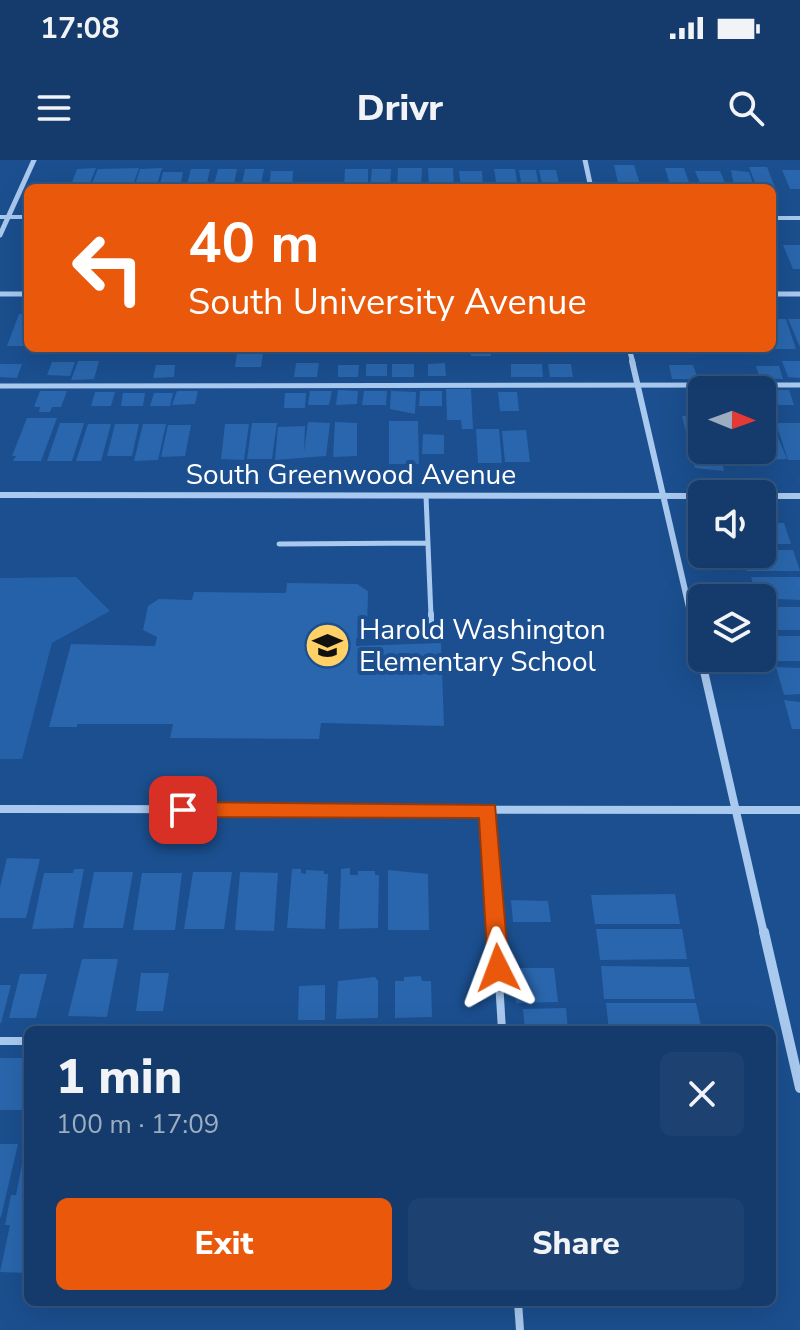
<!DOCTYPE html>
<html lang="en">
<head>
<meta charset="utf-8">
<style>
  :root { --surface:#143b6b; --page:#1d4271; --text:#f1f3f6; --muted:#9dadc1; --line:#33557e; --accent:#ea580c }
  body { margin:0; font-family:"Nunito Sans",sans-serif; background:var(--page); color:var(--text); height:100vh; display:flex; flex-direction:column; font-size:30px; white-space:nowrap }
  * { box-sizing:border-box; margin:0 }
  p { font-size:26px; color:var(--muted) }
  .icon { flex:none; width:44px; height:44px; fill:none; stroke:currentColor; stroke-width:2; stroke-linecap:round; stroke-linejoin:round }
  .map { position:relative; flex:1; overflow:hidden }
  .drawer { position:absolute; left:24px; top:866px; width:752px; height:280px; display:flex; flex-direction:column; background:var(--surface); border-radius:12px; box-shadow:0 8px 32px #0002,0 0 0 2px var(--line) }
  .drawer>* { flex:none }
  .hud { position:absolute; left:24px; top:24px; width:752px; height:168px; border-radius:12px; box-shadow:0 8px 32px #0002,0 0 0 2px var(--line); background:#ea580c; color:#fff; overflow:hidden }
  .needle { width:52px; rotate:91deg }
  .fabs { position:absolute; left:688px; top:216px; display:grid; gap:16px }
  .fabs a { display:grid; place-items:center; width:88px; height:88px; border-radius:12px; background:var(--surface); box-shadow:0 8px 32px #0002,0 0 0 2px var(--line); font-size:40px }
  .pin { position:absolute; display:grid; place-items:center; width:68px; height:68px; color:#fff; margin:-34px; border-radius:16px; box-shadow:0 4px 12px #0006 }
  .me { position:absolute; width:88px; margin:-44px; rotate:357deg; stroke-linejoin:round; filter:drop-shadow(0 0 6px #0008) }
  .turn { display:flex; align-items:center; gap:28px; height:168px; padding:0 32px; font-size:36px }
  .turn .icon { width:104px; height:104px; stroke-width:2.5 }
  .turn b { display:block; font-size:56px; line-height:68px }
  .round { display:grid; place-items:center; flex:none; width:84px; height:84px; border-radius:12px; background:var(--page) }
  .overview { display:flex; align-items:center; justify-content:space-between; height:136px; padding:0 32px }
  h1 { font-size:48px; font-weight:800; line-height:60px }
  .button { display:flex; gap:16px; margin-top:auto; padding:16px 32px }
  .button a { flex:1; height:92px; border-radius:12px; background:var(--accent); color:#fff; font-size:32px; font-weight:800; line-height:92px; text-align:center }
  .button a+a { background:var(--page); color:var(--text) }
  .status { display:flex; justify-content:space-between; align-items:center; height:56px; padding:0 40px; background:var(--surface); direction:ltr }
  .status svg { height:22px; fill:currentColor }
  header { display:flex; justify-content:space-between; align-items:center; height:104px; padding:0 32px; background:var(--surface); font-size:36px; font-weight:800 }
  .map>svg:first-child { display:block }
  .green { fill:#2461a8 }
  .building { fill:#2a66ad }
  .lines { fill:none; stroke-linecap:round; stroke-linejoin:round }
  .lane-far3 { stroke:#a9c9ee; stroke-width:4 }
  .lane-far2 { stroke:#a9c9ee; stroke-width:5 }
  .lane-far1 { stroke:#a9c9ee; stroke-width:6 }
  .lane { stroke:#a9c9ee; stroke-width:8 }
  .street-far3 { stroke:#a9c9ee; stroke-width:5 }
  .street-far2 { stroke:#a9c9ee; stroke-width:6 }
  .street-far1 { stroke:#a9c9ee; stroke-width:8 }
  .street { stroke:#a9c9ee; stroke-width:10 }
  .route { fill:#ea580c; stroke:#983908; stroke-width:2 }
  .labels { text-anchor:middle; stroke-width:8; stroke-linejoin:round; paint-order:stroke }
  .street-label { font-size:28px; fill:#fff; stroke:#1b4f8f }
  .poi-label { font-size:28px; fill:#fff; stroke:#1b4f8f; text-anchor:start }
</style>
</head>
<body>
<div class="status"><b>17:08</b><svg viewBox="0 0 49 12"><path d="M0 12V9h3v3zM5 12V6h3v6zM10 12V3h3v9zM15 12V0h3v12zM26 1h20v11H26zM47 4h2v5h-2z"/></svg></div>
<header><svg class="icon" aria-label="menu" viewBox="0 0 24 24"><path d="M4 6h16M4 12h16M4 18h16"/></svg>Drivr<svg class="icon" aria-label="search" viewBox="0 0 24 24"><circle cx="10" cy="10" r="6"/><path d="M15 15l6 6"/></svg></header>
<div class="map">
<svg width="800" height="1170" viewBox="0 0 800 1170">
  <rect width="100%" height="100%" fill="#1b4f8f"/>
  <!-- green -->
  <path class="green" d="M76 417 110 451 52 483 22 599H0V418Z"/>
  <!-- building -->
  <path class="building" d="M614 5H634L641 27H619Z
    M749 7H767L776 30 757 28Z
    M96 8 88 28H70L77 9Z
    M139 8 132 28H90L98 9Z
    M398 8H422L421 28H397Z
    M428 8H453L454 28H429Z
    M665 8H684L691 28H671Z
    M140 9 162 8 156 28H134Z
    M191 9H210L206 28H186Z
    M218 9H237L233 28H213Z
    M245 9H264L260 28H241Z
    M345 9H368V28H344Z
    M372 9H391L390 28H370Z
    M494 9H515L518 28H497Z
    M519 10H536L539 28H522Z
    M539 10H556L560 28H543Z
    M731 10 749 12 754 26H734Z
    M782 10H800V29H790Z
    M271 11H293L292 28H269Z
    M459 11H482L483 28H461Z
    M695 11H720L727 28H702Z
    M163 12H183L180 27 159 28Z
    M783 85H800V109H793Z
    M19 154H28V186H7Z
    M772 159H786L796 189H773Z
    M788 159H800V187Z
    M470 188H491V196H471Z
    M237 193H263L261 207H235Z
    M78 201H99L94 219 71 220Z
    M782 201H800V218L788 217Z
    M52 202H75L70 216 47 215Z
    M296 203H319L317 217H294Z
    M445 203 446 216H428V204Z
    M0 204H22L17 218 0 217Z
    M366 204H387V216H366Z
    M392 204H414V217H392Z
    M511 204H542L543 217H511Z
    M548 204H571L573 217H550Z
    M156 205H175L174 217 153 218Z
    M338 205H359L358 217H338Z
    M669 205H693L698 219H672Z
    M756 206H779L783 219 760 218Z
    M446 229H471L473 269H462L461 260H447Z
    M338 230 358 231 357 244 336 245Z
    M766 230H789L794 245H771Z
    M40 231H67L61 247H52L50 252H39L40 247H34Z
    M177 231H198L195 244 172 245Z
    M310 231H332L329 245H308Z
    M364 231H387L386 245H362Z
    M391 231 416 232 415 254 390 249Z
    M420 231H442V246H419Z
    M95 232H115L111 246H91Z
    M498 232H517L519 251H500Z
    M123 233H145L143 246H121Z
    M154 233H173L170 246H150Z
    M285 233H306L305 248H284Z
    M682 256H702V290H719L724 311 695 308Z
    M27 258H57L41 301H13L16 296H12Z
    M389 261H418L419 304H389Z
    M308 262 330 263 326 296 275 300 278 267 305 266 304 292Z
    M335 262 357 263V296L333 297Z
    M60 263H84L72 301H47Z
    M252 263H277L272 299H247Z
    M762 263H772L787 299 761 300 757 290H762Z
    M776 263H800V300H788Z
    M88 264H111L101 301H76Z
    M115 264H139L132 296H107Z
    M143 264H166L158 300 134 301Z
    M225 264H249L244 300 221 299Z
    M168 265H191L185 296 161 297Z
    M476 269H499L502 303H478Z
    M526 270 530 302H505L502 271Z
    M423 274 444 275V294H422Z
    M729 290H752L756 300H730Z
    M762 363H784L791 384H762Z
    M762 390H793L800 411H747L742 394H762Z
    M751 417H800V440L757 438Z
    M287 423 357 424 368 431 367 471 356 479V486L441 483 444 566 321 563 319 579 170 578 173 564H77V567H49L71 484 155 486 157 477 143 470 148 446 159 439 192 440 194 432 286 433Z
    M762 447H800V470H762Z
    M766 476H800V501H773Z
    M776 507 800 508V534L784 535Z
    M784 540 800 542V569H792Z
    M7 698 40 699 26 758H0V727Z
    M350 708V715H358V711H375V715H379L378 768 339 769 341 709Z
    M74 709H84L73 768 32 769 44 713H73Z
    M292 709H301V713L306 714V710L324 711V714H328L325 769 287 768Z
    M388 710 428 714 429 770H388Z
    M94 712H133L123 768H83Z
    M193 712H232L224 769H184Z
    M240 712 278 713 274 771 235 770Z
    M142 713H182L175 770H133Z
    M675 734 680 764H595L591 735Z
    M511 740 548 741 551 762H513Z
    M596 769H682L687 799 600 800Z
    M82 799H118L107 857 68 856Z
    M601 806 689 807 695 839H604Z
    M512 808H554L558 842 516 843Z
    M141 813H169L163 851H136Z
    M20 814H47L36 858H9Z
    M421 816 422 821H431L432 857 395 858V821H404V817Z
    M375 817 378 821V858L336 859 338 821Z
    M0 825H11L1 863H0Z
    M325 825V860H298L299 826Z
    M606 843H696L702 870H609Z
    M566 848 568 870H525L523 849Z
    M0 898H28V924L22 950H0Z
    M0 984H18L1 1057H0Z
    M24 994H28V1113L0 1112 10 1065H5L11 1035H16Z"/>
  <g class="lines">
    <!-- lane-far3 -->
    <path class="lane-far3" d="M0 57H28
      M772 58H800"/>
    <!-- lane-far2 -->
    <path class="lane-far2" d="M0 226 800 225
      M426 336 431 456
      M279 384 428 383"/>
    <!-- lane-far1 -->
    <path class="lane-far1" d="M431 454V461
      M488 650 496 774"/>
    <!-- lane -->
    <path class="lane" d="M496 772 502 870
      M0 881H28
      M518 1142 520 1170"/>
    <!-- street-far3 -->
    <path class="street-far3" d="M585 0 591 28
      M0 75 34 0
      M0 134H28
      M772 134H800
      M629 188 633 203"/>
    <!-- street-far2 -->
    <path class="street-far2" d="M632 201 691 456
      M0 335 702 336
      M762 336H800"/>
    <!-- street-far1 -->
    <path class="street-far1" d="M691 454 764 774
      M0 649 800 650"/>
    <!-- street -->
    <path class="street" d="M764 772 800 928"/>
  </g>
  <!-- route -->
  <path class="route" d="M183 642 495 645 509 808 506 815 498 818 491 815 488 808 479 658 183 657 176 655 174 650 176 644Z"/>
  <!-- icons -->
  <defs>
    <symbol id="school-disc" viewBox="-11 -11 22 22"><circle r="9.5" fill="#ffd166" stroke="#1b4f8f"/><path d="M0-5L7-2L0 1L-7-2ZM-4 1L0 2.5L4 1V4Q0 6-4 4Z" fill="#111"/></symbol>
  </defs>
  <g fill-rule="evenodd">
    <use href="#school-disc" x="302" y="460" width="51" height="51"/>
  </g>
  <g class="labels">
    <!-- street labels -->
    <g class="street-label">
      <text x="351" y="324">South Greenwood Avenue</text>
    </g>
    <!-- poi labels -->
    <g class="poi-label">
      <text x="359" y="479">Harold Washington<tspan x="359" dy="32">Elementary School</tspan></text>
    </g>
  </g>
</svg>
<div class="fabs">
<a><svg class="needle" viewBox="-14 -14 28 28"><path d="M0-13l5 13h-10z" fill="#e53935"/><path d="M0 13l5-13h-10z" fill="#9dadc1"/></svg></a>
<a><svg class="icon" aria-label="sound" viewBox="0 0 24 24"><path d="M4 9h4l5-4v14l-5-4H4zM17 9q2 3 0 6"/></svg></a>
<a><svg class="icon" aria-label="layers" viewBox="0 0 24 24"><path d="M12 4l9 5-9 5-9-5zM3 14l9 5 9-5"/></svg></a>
</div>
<div class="pin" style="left:183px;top:650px;background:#d93025"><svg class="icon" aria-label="arrive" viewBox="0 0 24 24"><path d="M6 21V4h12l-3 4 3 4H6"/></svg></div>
<svg class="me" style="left:498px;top:808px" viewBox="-20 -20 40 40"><path d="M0-17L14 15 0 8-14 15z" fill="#ea580c" stroke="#fff" stroke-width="4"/></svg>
<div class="hud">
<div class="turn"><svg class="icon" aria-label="left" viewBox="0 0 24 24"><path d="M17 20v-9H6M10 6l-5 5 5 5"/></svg><div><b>40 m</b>South University Avenue</div></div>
</div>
<section class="drawer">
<div class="overview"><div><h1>1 min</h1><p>100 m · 17:09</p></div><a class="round"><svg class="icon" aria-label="close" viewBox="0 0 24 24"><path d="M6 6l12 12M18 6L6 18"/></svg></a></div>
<div class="button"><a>Exit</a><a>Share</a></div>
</section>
</div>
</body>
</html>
